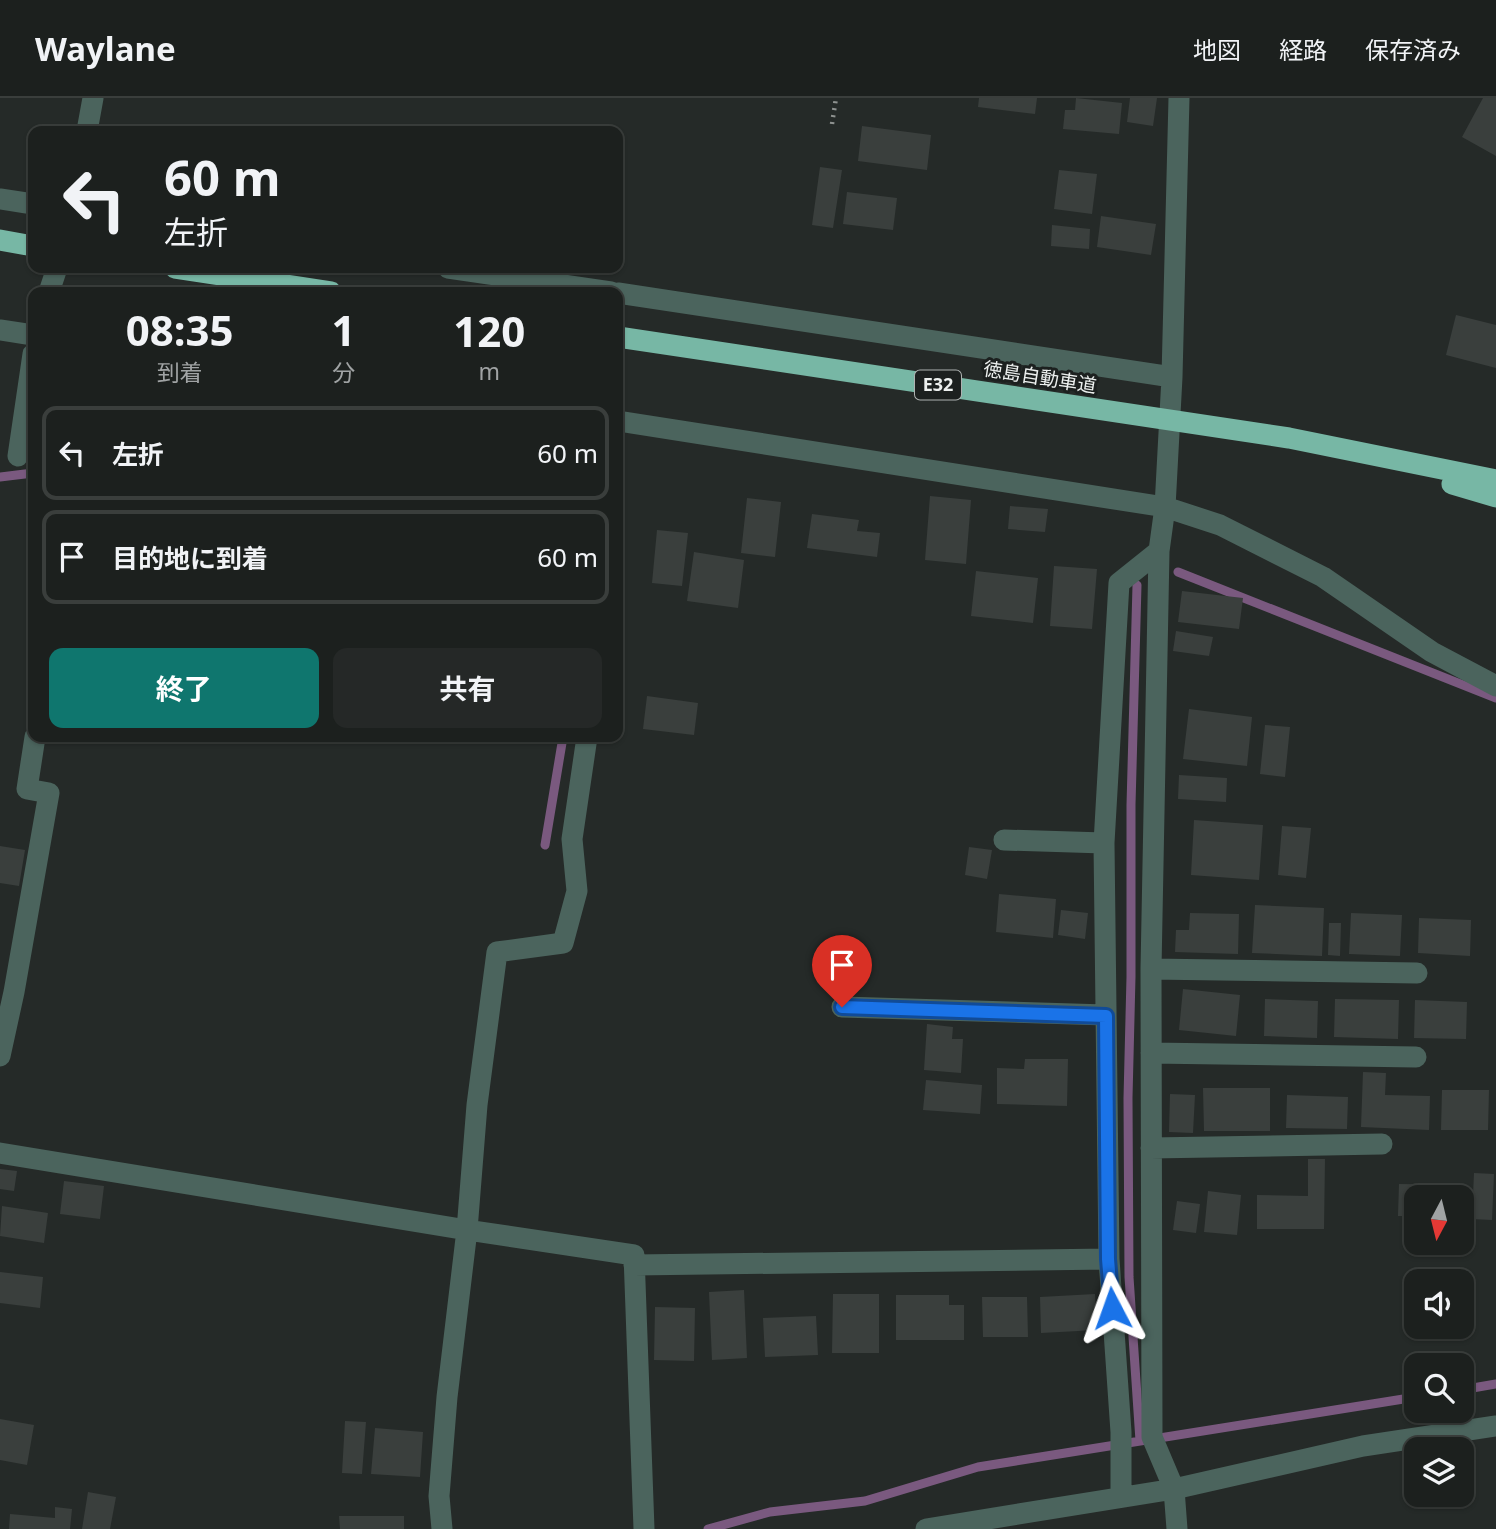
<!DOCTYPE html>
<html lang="ja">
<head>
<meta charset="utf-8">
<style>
  :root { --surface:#1c201e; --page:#252827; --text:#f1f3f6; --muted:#a0a3a4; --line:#3a3e3c; --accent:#0f766e }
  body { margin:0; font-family:"Noto Sans","Noto Sans JP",sans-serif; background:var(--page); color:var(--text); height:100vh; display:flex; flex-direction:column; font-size:26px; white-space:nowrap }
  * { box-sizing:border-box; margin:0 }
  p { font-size:23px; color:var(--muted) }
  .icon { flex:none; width:38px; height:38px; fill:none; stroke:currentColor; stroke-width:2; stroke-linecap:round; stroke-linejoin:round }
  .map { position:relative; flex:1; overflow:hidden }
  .panel { position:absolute; left:28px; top:189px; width:595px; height:455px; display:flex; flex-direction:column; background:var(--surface); border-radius:14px; box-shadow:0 2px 5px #0004,0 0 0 2px var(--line) }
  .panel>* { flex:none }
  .guide { position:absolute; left:28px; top:28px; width:595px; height:147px; border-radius:14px; box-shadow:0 2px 5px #0004,0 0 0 2px var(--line); background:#1c201e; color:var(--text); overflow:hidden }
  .needle { width:46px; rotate:187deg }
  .buttons { position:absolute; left:1404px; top:1087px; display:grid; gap:14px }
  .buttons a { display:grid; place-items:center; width:70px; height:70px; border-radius:14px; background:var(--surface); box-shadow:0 2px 5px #0004,0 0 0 2px var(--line); font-size:35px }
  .pin { position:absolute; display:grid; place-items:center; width:60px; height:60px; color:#fff; margin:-72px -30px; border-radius:50% 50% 50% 0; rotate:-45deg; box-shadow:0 0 7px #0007 }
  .pin .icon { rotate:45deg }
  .me { position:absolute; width:77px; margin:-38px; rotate:356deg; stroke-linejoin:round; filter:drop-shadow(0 0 5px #0008) }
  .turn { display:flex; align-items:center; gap:24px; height:147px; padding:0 21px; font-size:32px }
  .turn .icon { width:91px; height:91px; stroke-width:2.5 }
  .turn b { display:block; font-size:49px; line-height:60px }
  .eta { display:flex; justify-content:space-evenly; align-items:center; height:119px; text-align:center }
  .eta b { font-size:42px; font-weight:700; line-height:49px }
  .action { display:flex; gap:14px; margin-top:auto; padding:14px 21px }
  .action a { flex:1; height:80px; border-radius:14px; background:var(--accent); color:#fff; font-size:28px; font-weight:700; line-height:80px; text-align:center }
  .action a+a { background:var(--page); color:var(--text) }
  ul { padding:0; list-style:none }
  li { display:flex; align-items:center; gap:21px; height:94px; margin:0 14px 10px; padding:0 7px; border:4px solid var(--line); border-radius:14px }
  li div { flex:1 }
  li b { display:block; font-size:26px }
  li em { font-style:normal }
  header { display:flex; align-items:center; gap:42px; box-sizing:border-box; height:98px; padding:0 35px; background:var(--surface); border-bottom:2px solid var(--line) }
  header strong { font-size:33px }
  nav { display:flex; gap:38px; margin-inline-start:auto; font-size:24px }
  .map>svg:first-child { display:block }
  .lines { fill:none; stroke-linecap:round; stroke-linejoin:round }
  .stream { stroke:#7a597f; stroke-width:9 }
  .building { fill:#3a3f3d }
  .path { stroke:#8e9290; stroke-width:4.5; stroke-dasharray:2 5; stroke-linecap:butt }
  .minor { stroke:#4b645d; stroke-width:21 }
  .highway { stroke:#77b7a5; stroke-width:21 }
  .route-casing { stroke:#114b97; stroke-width:18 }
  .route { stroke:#1a73e8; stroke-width:12 }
  .labels { text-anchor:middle; stroke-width:6; stroke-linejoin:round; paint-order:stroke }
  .shield { fill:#1c201f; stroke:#aeb2b1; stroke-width:2 }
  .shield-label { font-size:18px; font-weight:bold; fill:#edf0ef }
  .street-label { font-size:19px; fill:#edf0ef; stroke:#1c201f }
</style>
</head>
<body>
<header>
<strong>Waylane</strong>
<nav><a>地図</a><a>経路</a><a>保存済み</a></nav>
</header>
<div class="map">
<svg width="1496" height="1431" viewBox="0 0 1496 1431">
  <rect width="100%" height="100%" fill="#252a28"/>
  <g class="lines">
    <!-- stream -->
    <path class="stream" d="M0 379 33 375
      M1178 474 1496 600
      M1137 487 1131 707V879L1128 1000 1129 1179 1140 1343
      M545 747 563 639
      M1461 1292 1496 1286
      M708 1431 770 1414 865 1403 978 1369 1416 1299"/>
  </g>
  <!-- building -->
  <path class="building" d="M979 0H1037L1035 16 978 9Z
    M1076 0 1122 5 1119 36 1063 31 1065 12H1075Z
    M1130 0H1157L1153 28 1127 24Z
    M1483 0H1496V58L1462 39Z
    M862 28 931 37 927 72 858 63Z
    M820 69 842 72 833 130 812 127Z
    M1059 72 1097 76 1092 116 1054 111Z
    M847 94 897 100 893 132 843 126Z
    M1101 118 1156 126 1151 157 1097 149Z
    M1052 127 1090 131 1089 151 1051 148Z
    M1456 217 1496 227V270L1446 257Z
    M930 398 971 402 966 466 925 462Z
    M747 400 781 404 775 459 741 455Z
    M1010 408 1048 411 1045 434 1008 431Z
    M812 416 859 422 857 433 880 435 877 459 807 450Z
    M657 432 688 435 682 488 652 485Z
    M694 454 744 462 738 510 687 503Z
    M1054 468 1097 471 1092 531 1050 528Z
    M976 473 1038 480 1033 525 971 518Z
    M1182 493 1243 500 1239 531 1178 524Z
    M1176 533 1213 539 1209 558 1173 553Z
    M647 598 698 605 694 637 643 631Z
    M1189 611 1252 619 1247 668 1183 661Z
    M1265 627 1290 629 1285 679 1260 676Z
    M1179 677 1227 680 1226 704 1178 701Z
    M1194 722 1263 727 1259 782 1191 777Z
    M1282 728 1311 730 1306 780 1278 777Z
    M0 748 25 752 19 788 0 785Z
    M969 749 992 752 987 781 965 777Z
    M999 796 1056 801 1053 840 996 834Z
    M1255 807 1324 810 1322 858 1252 855Z
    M1061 812 1088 815 1085 841 1058 837Z
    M1190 815 1239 816 1238 856 1175 854 1176 832H1189Z
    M1351 815 1402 817 1400 858 1349 856Z
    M1419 820 1471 822 1470 858 1418 855Z
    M1329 825H1341L1340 858 1328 857Z
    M1183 891 1240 897 1236 938 1179 932Z
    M1265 901 1318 903 1317 940 1264 938Z
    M1335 901 1399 902 1398 941 1334 939Z
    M1415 902 1467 904 1466 941 1414 940Z
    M927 926 953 929 952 941H963L961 975 924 972Z
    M1025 961H1068L1067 1008 997 1006V970L1024 971Z
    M1363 974 1386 975 1385 997 1430 998 1429 1032 1361 1029Z
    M926 982 982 987 980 1016 923 1012Z
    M1203 990H1270V1033H1204Z
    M1442 992H1489L1488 1032H1441Z
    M1170 996 1195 997 1193 1035 1169 1034Z
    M1287 997 1348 999 1347 1031 1286 1030Z
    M1308 1061H1325L1324 1131H1257V1097L1308 1098Z
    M0 1071 17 1073 14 1093 0 1091Z
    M1474 1075 1494 1076 1492 1122 1472 1121Z
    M64 1083 104 1088 100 1121 60 1116Z
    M1399 1086 1463 1087 1462 1099H1416V1118H1398Z
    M1208 1093 1241 1097 1237 1137 1204 1134Z
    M1177 1103 1200 1106 1196 1135 1173 1132Z
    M2 1108 48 1115 44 1145 0 1138Z
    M0 1174 43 1179 40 1210 0 1205Z
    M744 1192 747 1260 712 1262 709 1194Z
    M833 1196H879V1255H832Z
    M1095 1196 1097 1232 1041 1235 1040 1199Z
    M896 1197H949V1207H964V1242H896Z
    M982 1199H1027L1028 1239H983Z
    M655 1209 695 1210 694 1263 654 1262Z
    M816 1218 818 1257 765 1259 763 1220Z
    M0 1321 34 1327 27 1367 0 1362Z
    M345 1323 366 1324 362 1376 342 1375Z
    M375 1330 423 1334 420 1379 371 1376Z
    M88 1394 116 1399 110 1431H82Z
    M55 1409 72 1411 70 1431H9L10 1416 55 1420Z
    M339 1418H404V1431H340Z"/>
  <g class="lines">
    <!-- path -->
    <path class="path" d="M832 26 836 0"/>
    <!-- minor -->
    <path class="minor" d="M87 33 93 0
      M0 101 33 106
      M448 170 611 194
      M49 194 57 170
      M618 195 1172 279
      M0 232 33 237
      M618 323 1165 409 1220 427 1323 479 1432 554 1496 588
      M18 358 33 256
      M1004 742 1104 745
      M1151 871 1417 875
      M842 909 1106 917
      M1151 955 1416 959
      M0 958 14 894 49 695 27 691 35 639
      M1151 1050 1382 1046
      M0 1055 467 1132 634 1157 644 1431
      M634 1167 1109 1161
      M1121 1399V1334L1109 1161 1104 745 1119 485 1159 453
      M442 1431 439 1398 447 1299 467 1132 477 1007 497 854 563 845 577 793 572 741 587 639
      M926 1431 1174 1391 1363 1348 1496 1328
      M1177 1431 1174 1391 1152 1339 1151 871 1159 453 1165 409 1172 279 1179 0"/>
    <!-- highway -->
    <path class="highway" d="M0 142 33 148
      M175 170 331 194
      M618 239 1289 340 1496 382
      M1452 386 1496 399"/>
  </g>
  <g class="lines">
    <defs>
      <path id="route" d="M842 909 1106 918 1108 1161 1112 1210"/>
    </defs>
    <!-- route casing -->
    <use href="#route" class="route-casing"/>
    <!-- route -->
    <use href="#route" class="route"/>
  </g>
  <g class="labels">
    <!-- shield labels -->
    <rect class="shield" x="915" y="272.5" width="46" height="29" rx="5"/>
    <g class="shield-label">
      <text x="938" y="293">E32</text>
    </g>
    <!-- street labels -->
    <g class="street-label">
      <text transform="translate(1040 279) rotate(9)" y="7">徳島自動車道</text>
    </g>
  </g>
</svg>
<div class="buttons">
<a><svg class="needle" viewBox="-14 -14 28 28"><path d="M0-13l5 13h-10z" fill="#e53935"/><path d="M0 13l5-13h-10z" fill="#a0a3a4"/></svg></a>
<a><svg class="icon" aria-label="sound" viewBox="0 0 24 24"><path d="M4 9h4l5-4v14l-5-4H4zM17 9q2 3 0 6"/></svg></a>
<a><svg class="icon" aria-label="search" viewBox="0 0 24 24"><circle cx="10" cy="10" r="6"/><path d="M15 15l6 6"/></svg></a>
<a><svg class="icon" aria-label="layers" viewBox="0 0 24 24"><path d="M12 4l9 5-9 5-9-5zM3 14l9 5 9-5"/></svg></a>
</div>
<div class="pin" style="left:842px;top:909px;background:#d93025"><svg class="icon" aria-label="arrive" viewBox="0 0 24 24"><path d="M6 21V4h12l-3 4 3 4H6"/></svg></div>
<svg class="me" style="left:1112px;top:1210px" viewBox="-20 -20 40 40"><path d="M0-17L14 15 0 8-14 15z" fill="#1a73e8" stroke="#fff" stroke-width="4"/></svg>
<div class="guide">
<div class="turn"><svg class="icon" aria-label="left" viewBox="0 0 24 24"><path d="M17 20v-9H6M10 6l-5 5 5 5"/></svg><div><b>60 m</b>左折</div></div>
</div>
<section class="panel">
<div class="eta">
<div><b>08:35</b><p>到着</p></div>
<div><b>1</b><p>分</p></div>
<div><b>120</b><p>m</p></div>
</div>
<ul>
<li><svg class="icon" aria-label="left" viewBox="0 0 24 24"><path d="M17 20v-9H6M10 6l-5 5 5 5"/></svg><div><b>左折</b></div><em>60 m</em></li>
<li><svg class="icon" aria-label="arrive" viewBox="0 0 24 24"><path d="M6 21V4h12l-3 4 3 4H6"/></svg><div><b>目的地に到着</b></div><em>60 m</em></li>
</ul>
<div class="action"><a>終了</a><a>共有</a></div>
</section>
</div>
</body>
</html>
